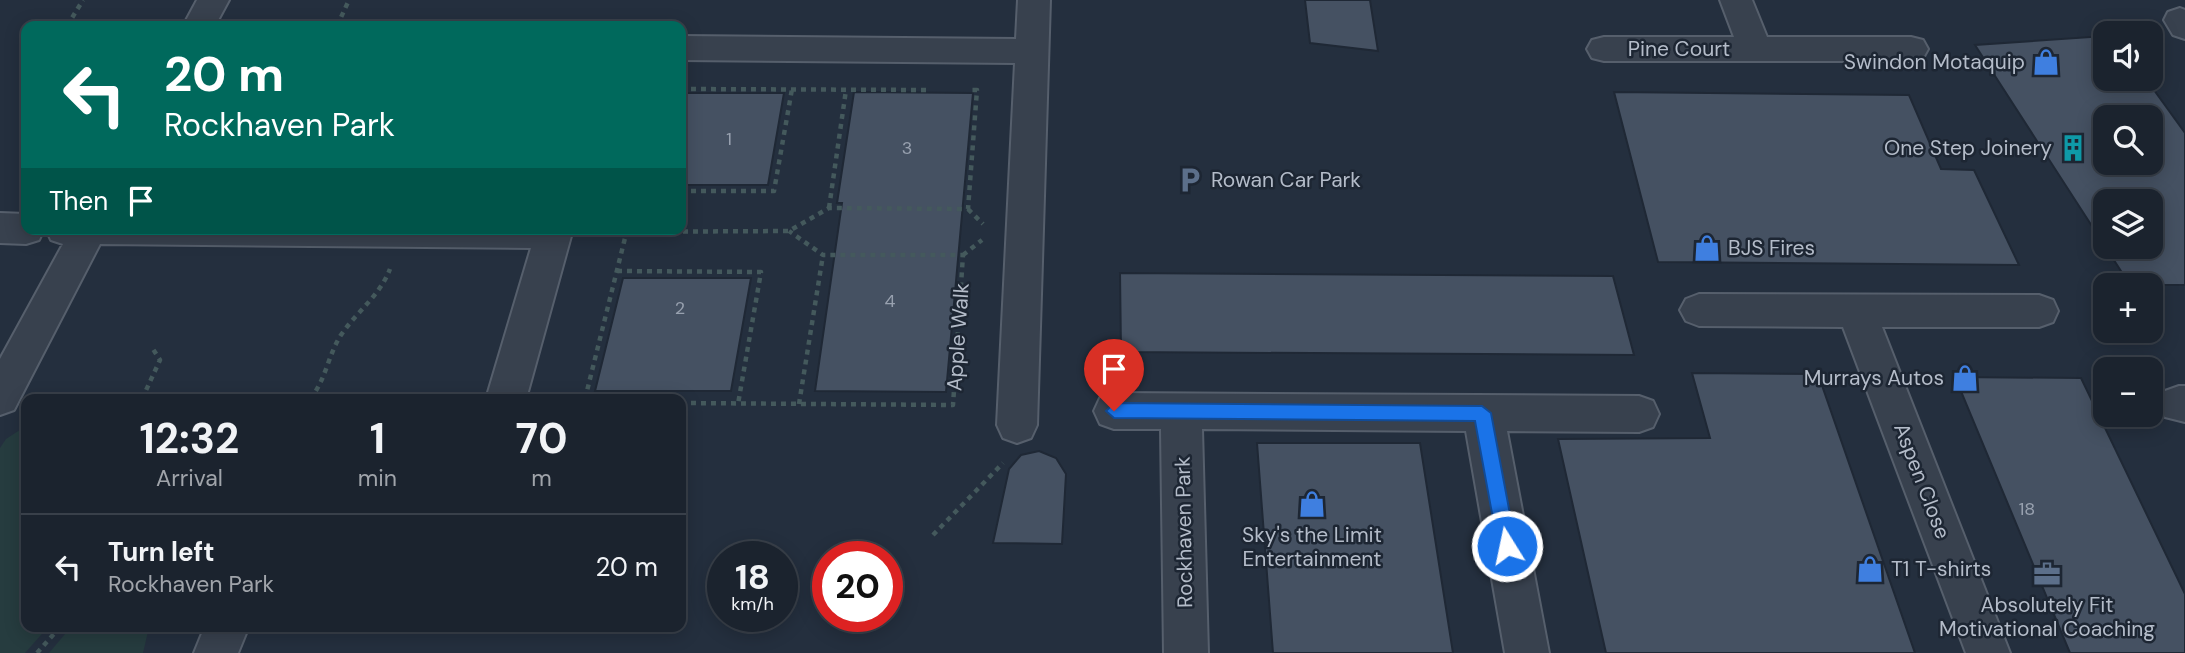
<!DOCTYPE html>
<html lang="en">
<head>
<meta charset="utf-8">
<style>
  :root { --surface:#1b232e; --page:#242b36; --text:#f1f3f6; --muted:#a0a4aa; --line:#39404a }
  body { margin:0; font-family:"DM Sans",sans-serif; background:var(--page); color:var(--text); height:100vh; display:flex; flex-direction:column; font-size:26px; white-space:nowrap }
  * { box-sizing:border-box; margin:0 }
  p { font-size:23px; color:var(--muted) }
  .icon { flex:none; width:38px; height:38px; fill:none; stroke:currentColor; stroke-width:2; stroke-linecap:round; stroke-linejoin:round }
  .map { position:relative; flex:1; overflow:hidden }
  .drawer { position:absolute; left:21px; top:394px; width:665px; height:238px; display:flex; flex-direction:column; background:var(--surface); border-radius:14px; box-shadow:0 4px 18px #0003,0 0 0 2px var(--line) }
  .drawer>* { flex:none }
  .top-card { position:absolute; left:21px; top:21px; width:665px; height:214px; border-radius:14px; box-shadow:0 4px 18px #0003,0 0 0 2px var(--line); background:#00695c; color:#fff; overflow:hidden }
  .buttons { position:absolute; left:2093px; top:21px; display:grid; gap:14px }
  .buttons a { display:grid; place-items:center; width:70px; height:70px; border-radius:14px; background:var(--surface); box-shadow:0 4px 18px #0003,0 0 0 2px var(--line); font-size:35px }
  .speed { position:absolute; left:707px; top:541px; display:flex; gap:14px; font-size:35px; font-weight:700; text-align:center }
  .speed>* { display:grid; place-content:center; width:91px; height:91px; border-radius:50%; background:var(--surface); box-shadow:0 4px 18px #0003,0 0 0 2px var(--line); line-height:1 }
  .speed small { font-size:18px; font-weight:400 }
  .speed .limit { border:10px solid #d22; background:#fff; color:#111 }
  .pin { position:absolute; display:grid; place-items:center; width:60px; height:60px; color:#fff; margin:-72px -30px; border-radius:50% 50% 50% 0; rotate:-45deg; box-shadow:0 0 7px #0007 }
  .pin .icon { rotate:45deg }
  .me { position:absolute; width:77px; margin:-38px; rotate:350deg; stroke-linejoin:round; filter:drop-shadow(0 0 5px #0008) }
  .turn { display:flex; align-items:center; gap:24px; height:147px; padding:0 28px; font-size:32px }
  .turn .icon { width:91px; height:91px; stroke-width:2.5 }
  .turn b { display:block; font-size:49px; line-height:60px }
  .then { display:flex; align-items:center; height:66px; padding:0 28px; background:#0003; gap:14px; font-size:26px }
  .eta { display:flex; justify-content:space-evenly; align-items:center; height:119px; text-align:center }
  .eta b { font-size:42px; font-weight:700; line-height:49px }
  ul { padding:0; list-style:none }
  li { display:flex; align-items:center; gap:21px; height:105px; padding:0 28px; border-top:2px solid var(--line) }
  li div { flex:1 }
  li b { display:block; font-size:26px }
  li em { font-style:normal }
  .map>svg:first-child { display:block }
  .green { fill:#263c3f }
  .building { fill:#455162; stroke:#1f2835; stroke-width:2; fill-rule:evenodd }
  .lines { fill:none; stroke-linecap:round; stroke-linejoin:round }
  .minor-casing { stroke:#565f6c; stroke-width:4 }
  .path { stroke:#44595c; stroke-width:4.5; stroke-dasharray:5 5; stroke-linecap:butt }
  .minor { fill:#38414e; fill-rule:evenodd }
  .route { fill:#1a73e8; stroke:#114b97; stroke-width:2 }
  .labels { text-anchor:middle; stroke-width:5; stroke-linejoin:round; paint-order:stroke }
  .number-label { font-size:18px; fill:#98a1af }
  .street-label { font-size:21px; fill:#b4bcc9; stroke:#1d2633 }
  .poi-label { font-size:21px; fill:#b4bcc9; stroke:#1d2633; text-anchor:end }
</style>
</head>
<body>
<div class="map">
<svg width="2185" height="653" viewBox="0 0 2185 653">
  <rect width="100%" height="100%" fill="#242f3e"/>
  <!-- green -->
  <path class="green" d="M26 426V626L48 627 25 653H0V448L6 439Z
    M71 627V626L149 627 143 653H49Z"/>
  <!-- building -->
  <path class="building" d="M1305 0H1370L1378 51 1310 43Z
    M2105 36V79H2146L2185 133V285H2130L1975 45ZM2105 117H2151V163H2105ZM2105 201H2151V247H2105Z
    M854 92 973 93 946 392 815 391 842 203H837Z
    M1614 92 1909 95 1941 169 1974 170 2019 265 1658 262Z
    M681 93H784L768 185H681Z
    M1120 273 1613 276 1634 355 1121 352Z
    M623 278H751L731 391H595Z
    M1692 373 1818 374 1915 653H1606L1558 439 1710 438Z
    M1955 377 2081 378 2185 594V653H2070Z
    M1257 443H1420L1453 653H1273Z
    M1039 451 1056 458 1066 474 1062 544 993 543 1009 469 1021 455Z"/>
  <g class="lines">
    <defs>
      <path id="minor" d="M197 0H229L215 26H183Z
        M1018 0H1050L1037 425 1031 438 1017 443 1003 438 997 425 1015 63 681 60V36L1016 39Z
        M1720 0H1752L1767 37H1911L1923 40 1928 49 1923 58 1911 61H1604L1592 58 1587 49 1592 40 1604 37H1734Z
        M2180 8 2185 10V39L2173 35 2164 20 2168 12Z
        M0 213 26 214V229H44L39 240 26 244 0 243Z
        M46 229H573L526 399H486L531 248 100 244 14 410 0 415V359L63 244 51 240Z
        M1699 294 2039 295 2053 300 2058 311 2053 322 2039 327H1882L2010 653H1966L1843 327 1699 326 1686 321 1680 310 1686 299Z
        M2179 386H2185V422L2165 417 2159 404 2165 391Z
        M1114 393 1639 396 1653 401 1659 414 1653 427 1639 432 1507 431 1549 653H1505L1466 431 1202 429 1208 653H1164L1161 429H1114L1100 424 1094 411 1100 398Z
        M205 626H249L238 653H194Z"/>
    </defs>
    <!-- minor casing -->
    <use href="#minor" class="minor-casing"/>
    <!-- path -->
    <path class="path" d="M67 26 83 0
      M337 26 349 0
      M681 89 928 90
      M681 191H774L792 89
      M829 208 846 90
      M968 209 983 224
      M593 232 789 231 829 208 968 209 977 90H971
      M963 255 982 240
      M617 271 761 272 738 404
      M142 399 160 360 151 346
      M310 399C326 380 328 355 341 335 357 311 379 297 390 269
      M585 399 627 230
      M681 403 953 405 963 255H823L789 231
      M799 404 823 255
      M933 535 1003 463
      M37 653 61 626"/>
    <!-- minor -->
    <use href="#minor" class="minor"/>
  </g>
  <!-- route -->
  <path class="route" d="M1114 403 1482 406 1491 413 1516 546 1513 552 1507 555 1501 552 1498 546 1475 421 1114 418 1106 411Z"/>
  <!-- icons -->
  <defs>
    <symbol id="shop-bare" viewBox="-9 -9 18 18"><path d="M-5-2.5h2.3a2.7 3.5 0 0 1 5.4 0H5L5.5 6h-11ZM-1.5-2.5h3a1.5 2.3 0 0 0-3 0Z" fill="#3f7fe0" stroke="#1d2633" stroke-width="2.5" paint-order="stroke"/></symbol>
    <symbol id="building-bare" viewBox="-9 -9 18 18"><path d="M-4-6H4V6H1V3H-1V6H-4ZM-2.5-4.3h1.7v1.8h-1.7ZM.8-4.3h1.7v1.8H.8ZM-2.5-1h1.7V.8h-1.7ZM.8-1h1.7V.8H.8Z" fill="#0f9aa8" stroke="#1d2633" stroke-width="2.5" paint-order="stroke"/></symbol>
    <symbol id="parking-bare" viewBox="-9 -9 18 18"><path d="M-3.5-5.5H1a3.5 3.5 0 0 1 0 7H-1V5.5H-3.5ZM-1-3.4V-.6H.8a1.4 1.4 0 0 0 0-2.8Z" fill="#5c6f8a" stroke="#1d2633" stroke-width="2.5" paint-order="stroke"/></symbol>
    <symbol id="office-bare" viewBox="-9 -9 18 18"><path d="M-6-3h4V-5.5h4V-3h4V5H-6ZM-1-4.5V-3h2v-1.5ZM-6 0V1H6V0Z" fill="#5c6f8a" stroke="#1d2633" stroke-width="2.5" paint-order="stroke"/></symbol>
  </defs>
  <g fill-rule="evenodd">
    <use href="#shop-bare" x="2027" y="43" width="38" height="38"/>
    <use href="#building-bare" x="2054" y="129" width="38" height="38"/>
    <use href="#parking-bare" x="1171" y="161" width="38" height="38"/>
    <use href="#shop-bare" x="1688" y="229" width="38" height="38"/>
    <use href="#shop-bare" x="1946" y="359" width="38" height="38"/>
    <use href="#shop-bare" x="1293" y="485" width="38" height="38"/>
    <use href="#shop-bare" x="1851" y="550" width="38" height="38"/>
    <use href="#office-bare" x="2028" y="555" width="38" height="38"/>
  </g>
  <g class="labels">
    <!-- number labels -->
    <g class="number-label">
      <text x="729" y="145">1</text>
      <text x="907" y="154">3</text>
      <text x="890" y="307">4</text>
      <text x="680" y="314">2</text>
      <text x="2027" y="515">18</text>
    </g>
    <!-- street labels -->
    <g class="street-label">
      <text x="1679" y="56">Pine Court</text>
      <text transform="translate(958 337) rotate(-86)" y="7">Apple Walk</text>
      <text transform="translate(1922 481) rotate(69)" y="7">Aspen Close</text>
      <text transform="translate(1184 532) rotate(-91)" y="7">Rockhaven Park</text>
    </g>
    <!-- poi labels -->
    <g class="poi-label">
      <text x="2025" y="69">Swindon Motaquip</text>
      <text x="2052" y="155">One Step Joinery</text>
      <text x="1211" y="187" text-anchor="start">Rowan Car Park</text>
      <text x="1728" y="255" text-anchor="start">BJS Fires</text>
      <text x="1944" y="385">Murrays Autos</text>
      <text x="1312" y="542" text-anchor="middle">Sky's the Limit<tspan x="1312" dy="24">Entertainment</tspan></text>
      <text x="1891" y="576" text-anchor="start">T1 T-shirts</text>
      <text x="2047" y="612" text-anchor="middle">Absolutely Fit<tspan x="2047" dy="24">Motivational Coaching</tspan></text>
    </g>
  </g>
</svg>
<div class="buttons">
<a><svg class="icon" aria-label="sound" viewBox="0 0 24 24"><path d="M4 9h4l5-4v14l-5-4H4zM17 9q2 3 0 6"/></svg></a>
<a><svg class="icon" aria-label="search" viewBox="0 0 24 24"><circle cx="10" cy="10" r="6"/><path d="M15 15l6 6"/></svg></a>
<a><svg class="icon" aria-label="layers" viewBox="0 0 24 24"><path d="M12 4l9 5-9 5-9-5zM3 14l9 5 9-5"/></svg></a>
<a>+</a>
<a>−</a>
</div>
<div class="speed"><div>18<small>km/h</small></div><div class="limit">20</div></div>
<div class="pin" style="left:1114px;top:411px;background:#d93025"><svg class="icon" aria-label="arrive" viewBox="0 0 24 24"><path d="M6 21V4h12l-3 4 3 4H6"/></svg></div>
<svg class="me" style="left:1507px;top:546px" viewBox="-20 -20 40 40"><circle r="17" fill="#1a73e8" stroke="#fff" stroke-width="3"/><path d="M0-11L8 9 0 5-8 9z" fill="#fff"/></svg>
<div class="top-card">
<div class="turn"><svg class="icon" aria-label="left" viewBox="0 0 24 24"><path d="M17 20v-9H6M10 6l-5 5 5 5"/></svg><div><b>20 m</b>Rockhaven Park</div></div>
<div class="then">Then<svg class="icon" aria-label="arrive" viewBox="0 0 24 24"><path d="M6 21V4h12l-3 4 3 4H6"/></svg></div>
</div>
<section class="drawer">
<div class="eta">
<div><b>12:32</b><p>Arrival</p></div>
<div><b>1</b><p>min</p></div>
<div><b>70</b><p>m</p></div>
</div>
<ul>
<li><svg class="icon" aria-label="left" viewBox="0 0 24 24"><path d="M17 20v-9H6M10 6l-5 5 5 5"/></svg><div><b>Turn left</b><p>Rockhaven Park</p></div><em>20 m</em></li>
</ul>
</section>
</div>
</body>
</html>
